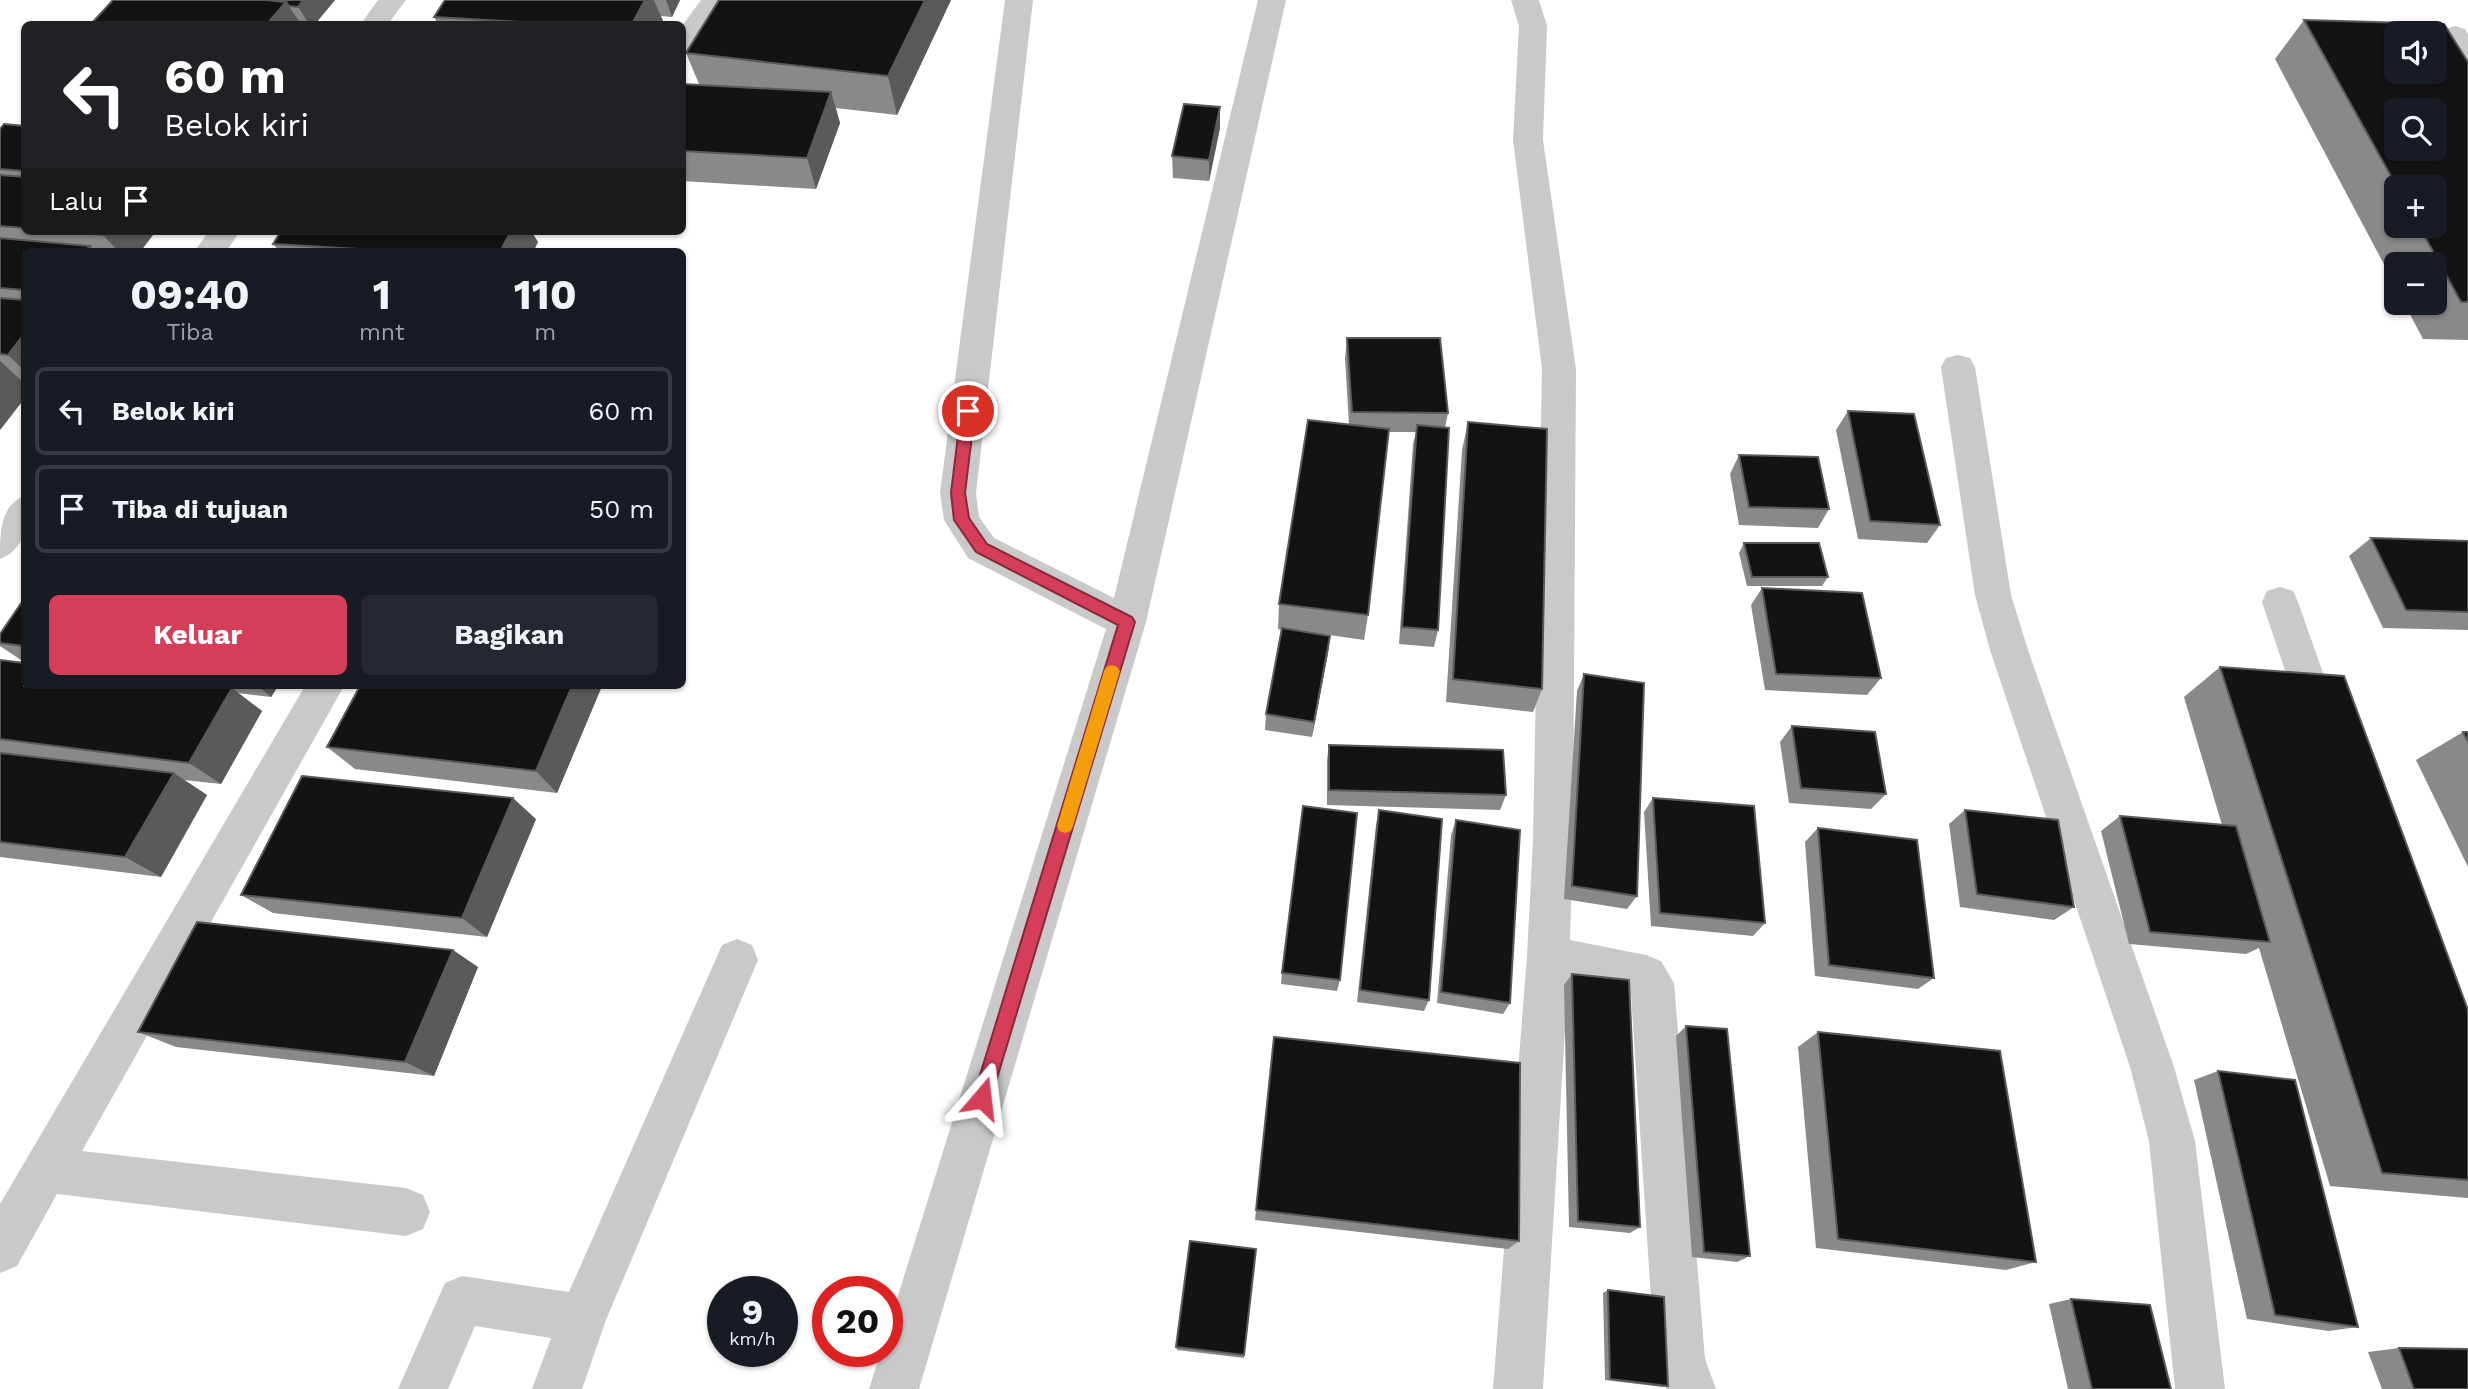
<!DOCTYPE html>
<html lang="id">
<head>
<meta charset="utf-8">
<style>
  :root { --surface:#171b24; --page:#242831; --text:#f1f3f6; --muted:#9ea1a6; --line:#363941; --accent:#d43e58 }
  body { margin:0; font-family:"Work Sans",sans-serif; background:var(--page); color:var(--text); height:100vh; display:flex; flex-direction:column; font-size:26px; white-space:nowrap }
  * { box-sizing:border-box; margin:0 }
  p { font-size:23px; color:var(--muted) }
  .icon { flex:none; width:38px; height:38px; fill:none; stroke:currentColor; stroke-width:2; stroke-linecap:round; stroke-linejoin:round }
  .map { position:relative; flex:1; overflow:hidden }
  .side { position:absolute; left:21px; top:248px; width:665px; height:441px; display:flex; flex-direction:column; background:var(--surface); border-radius:10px; box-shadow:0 2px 5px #0004 }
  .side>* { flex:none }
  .top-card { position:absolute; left:21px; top:21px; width:665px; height:214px; border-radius:10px; box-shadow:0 2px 5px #0004; background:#202124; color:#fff; overflow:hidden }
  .fabs { position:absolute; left:2384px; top:21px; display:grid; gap:14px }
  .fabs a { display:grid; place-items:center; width:63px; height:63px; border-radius:10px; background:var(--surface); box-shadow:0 2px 5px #0004; font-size:35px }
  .speed { position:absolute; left:707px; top:1276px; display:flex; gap:14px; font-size:35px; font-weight:700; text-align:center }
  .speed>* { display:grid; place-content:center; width:91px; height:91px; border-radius:50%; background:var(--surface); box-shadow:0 2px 5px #0004; line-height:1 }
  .speed small { font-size:18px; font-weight:400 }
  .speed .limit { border:10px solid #d22; background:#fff; color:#111 }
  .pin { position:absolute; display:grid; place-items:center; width:60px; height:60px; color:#fff; margin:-30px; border:4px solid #fff; border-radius:50%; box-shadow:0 2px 7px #0007 }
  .me { position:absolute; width:77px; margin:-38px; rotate:17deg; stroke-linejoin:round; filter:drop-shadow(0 0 5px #0008) }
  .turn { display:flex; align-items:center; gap:24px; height:147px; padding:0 28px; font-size:32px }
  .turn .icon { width:91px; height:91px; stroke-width:2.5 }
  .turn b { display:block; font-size:49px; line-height:60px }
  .then { display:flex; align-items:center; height:66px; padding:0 28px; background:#0003; gap:14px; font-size:26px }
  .eta { display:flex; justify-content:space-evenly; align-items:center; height:119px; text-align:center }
  .eta b { font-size:42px; font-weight:700; line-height:49px }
  .cta { display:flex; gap:14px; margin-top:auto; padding:14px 28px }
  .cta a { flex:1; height:80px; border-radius:10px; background:var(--accent); color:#fff; font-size:28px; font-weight:700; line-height:80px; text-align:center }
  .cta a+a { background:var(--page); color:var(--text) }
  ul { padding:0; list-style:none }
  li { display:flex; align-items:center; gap:21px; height:88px; margin:0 14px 10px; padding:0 14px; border:4px solid var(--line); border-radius:10px }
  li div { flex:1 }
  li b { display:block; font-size:26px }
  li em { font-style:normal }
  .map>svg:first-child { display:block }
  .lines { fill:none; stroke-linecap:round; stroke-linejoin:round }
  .minor { fill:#c9c9c9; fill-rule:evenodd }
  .wall { fill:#898989; fill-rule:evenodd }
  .shaded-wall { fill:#5a5a5a }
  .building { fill:#131313; stroke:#5a5a5a; stroke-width:2; fill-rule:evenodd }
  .route { fill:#d43e58; stroke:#8a2839; stroke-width:2 }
  .slow { fill:#f59e0b }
</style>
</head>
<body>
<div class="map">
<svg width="2468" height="1389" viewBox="0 0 2468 1389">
  <rect width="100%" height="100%" fill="#fff"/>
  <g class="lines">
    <!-- minor -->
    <path class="minor" d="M378 0H406L388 24H361Z
      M701 0H729L692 52 682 55V26Z
      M1005 0H1033L976 493 979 517 994 538 1114 598 1258 0H1286L1146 622 919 1389H869L881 1351H887V1331L1106 629 968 558 944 520 940 493Z
      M1511 0H1539L1547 26 1543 140 1576 369 1573 840 1570 940 1646 955 1661 961 1674 983 1705 1359 1716 1389H1666L1655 1359 1631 994 1568 981 1543 1389H1493L1527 956 1533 840 1542 369 1513 140 1519 26Z
      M2455 26 2465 29 2468 34V65L2458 62 2441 35 2445 29Z
      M209 231H240L226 252H194Z
      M1958 355 1970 358 1975 367 2011 595 2028 650 2174 1067 2195 1141 2225 1389H2175L2149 1141 2130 1067 1990 650 1975 595 1941 367 1946 358Z
      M24 496C26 521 28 549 0 559 0 532 0 506 24 496Z
      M2280 587 2293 591 2298 602 2340 721 2335 733 2321 738 2307 733 2302 721 2262 602 2267 591Z
      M305 686H344L82 1151 406 1188 423 1195 430 1212 423 1229 406 1236 57 1194 17 1266 0 1273V1204Z
      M737 939 752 945 758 960 606 1320 582 1389H532L551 1338 475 1326 448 1389H398L445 1283 462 1276 569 1292 722 945Z"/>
  </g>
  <!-- wall -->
  <path class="wall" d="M113 0H335L315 24H91Z
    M445 0H680L672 17 661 16 663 21 661 24H428H438L434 17Z
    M951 0 897 115 836 108 840 123 816 189 682 181V84H699L686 53Z
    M2304 20 2468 62V340L2423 339 2404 303H2434V264H2396V287L2275 59ZM2396 187H2434V226H2396Z
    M24 126V231H156L140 252H24V399L0 430V129Z
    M1220 128 1209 181 1173 178 1172 156Z
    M511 231H549L548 232 531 231 538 242 533 252H265L279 251 273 244Z
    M1347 338 1448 413 1445 428 1438 630 1434 647 1399 644 1413 444 1416 432H1389L1368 615 1364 640 1322 634 1330 636 1328 653 1312 737 1265 730 1266 714 1282 630 1278 629 1279 604 1349 425 1345 358Z
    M1848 411 1940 525 1927 543 1858 539 1836 430Z
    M1468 422 1542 689 1533 712 1446 702 1462 450Z
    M1739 455 1829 509 1818 528 1739 525 1730 474Z
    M2371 538 2468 541V630L2383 628 2349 556Z
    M1744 543 1828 577 1822 586H1747L1739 553Z
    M1762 588 1881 678 1867 695 1765 690 1751 605Z
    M24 599V662L0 646V634Z
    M0 660 24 686H278L271 697 238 693 262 711 221 784 184 780 207 795 161 877 0 857Z
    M2220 667 2468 1010V1198L2330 1186 2259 948 2246 954 2129 944 2101 831 2120 816 2222 825 2184 697Z
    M1584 674 1637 896 1627 909 1564 899 1577 691Z
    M360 686H602L557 793 355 769 327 747Z
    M1792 726 1886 794 1871 809 1789 803 1780 742Z
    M2463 732H2468V867L2416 760Z
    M1329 745 1506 795 1500 810 1327 805V760Z
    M1653 798 1765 923 1753 936 1651 926 1644 812Z
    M1379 810 1429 1000 1424 1011 1357 1002 1376 825Z
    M1965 810 2074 907 2054 920 1960 907 1949 824Z
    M536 819 487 937 273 913 241 895Z
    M1456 820 1510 1003 1503 1014 1437 1003 1451 835Z
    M1818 828 1934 978 1918 989 1815 976 1805 842Z
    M478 967 434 1076 176 1047 138 1032Z
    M1282 973 1340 980 1337 991 1281 984Z
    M1572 974 1640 1227 1630 1233 1569 1227 1564 985Z
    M1686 1026 1750 1256 1737 1262 1692 1257 1676 1036Z
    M1818 1032 2036 1262 2006 1270 1816 1248 1798 1047Z
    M1274 1037 1519 1241 1508 1249 1255 1220Z
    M2218 1071 2358 1327 2329 1331 2247 1319 2194 1080Z
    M1256 1249 1244 1358 1177 1350 1176 1347Z
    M1608 1290 1668 1386 1662 1387 1605 1380 1603 1293Z
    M2071 1299 2171 1389H2068L2049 1304Z
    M2399 1348 2468 1389H2382L2368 1352Z"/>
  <!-- shaded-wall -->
  <path class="shaded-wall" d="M303 0H335L315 24H309L298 7Z
    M645 0H654L663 21 661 24H632Z
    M666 0H680L672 17Z
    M925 0H951L897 115 888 76Z
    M286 2 301 24H267Z
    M831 92 840 123 816 189 807 158Z
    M1220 107V128L1209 181V160Z
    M106 231H156L140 252H119L103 235Z
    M511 231H531L538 242 533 252H500Z
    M90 246 96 252H85Z
    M24 334V370L8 355Z
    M0 361 24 383V399L0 430Z
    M1330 636 1328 653 1312 737 1314 722Z
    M258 686H278L271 697Z
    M572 686H602L557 793 536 771Z
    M232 688 262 711 221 784 189 763Z
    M174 773 207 795 161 877 125 857Z
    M513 798 536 819 487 937 462 918Z
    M453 950 478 967 434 1076 405 1062Z"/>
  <!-- building -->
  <path class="building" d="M113 0H266L286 2 267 24H91Z
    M266 0H303L298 7 289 6 286 2Z
    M445 0H645L632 24H559L434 17Z
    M719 0H925L888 76 686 53Z
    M2304 20 2444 24 2468 62V302H2461L2419 226H2434V187H2397ZM2396 33H2434V72H2396ZM2396 110H2434V149H2396Z
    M682 84 831 92 807 158 682 151Z
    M1184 104 1220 107 1209 160 1172 156Z
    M4 124 24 126V171L0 169V129Z
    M0 175 24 177V228L0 226Z
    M56 231H106L103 235Z
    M281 231H511L500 252H410L273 244Z
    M0 238 90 246 85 252H24V290L0 288Z
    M267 250 290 252H265Z
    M0 298 24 300V334L8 355 0 354Z
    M1347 338H1440L1448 413 1352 412Z
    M1848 411 1914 414 1940 525 1870 521Z
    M1308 420 1389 429 1368 615 1279 604Z
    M1468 422 1547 429 1542 689 1453 679Z
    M1417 425 1449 428 1438 630 1402 627Z
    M1739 455 1818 457 1829 509 1749 507Z
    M2371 538 2468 541V612L2406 610Z
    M1744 543H1819L1828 577H1752Z
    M1762 588 1862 593 1881 678 1776 674Z
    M24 599V646L0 643V634Z
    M1282 628 1330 636 1314 722 1266 714Z
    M0 660 24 663V686H216L232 688 189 763 0 739Z
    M2220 667 2344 676 2468 1010V1180L2382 1173Z
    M1584 674 1644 683 1637 896 1572 886Z
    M360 686H572L536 771 327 747Z
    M1792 726 1875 732 1886 794 1801 788Z
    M2463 732H2468V742Z
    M1329 745 1503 750 1506 795 1329 790Z
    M0 753 174 773 125 857 0 842Z
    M302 776 513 798 462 918 241 895Z
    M1653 798 1754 806 1765 923 1660 913Z
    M1303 806 1357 813 1340 980 1282 973Z
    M1379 810 1442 819 1429 1000 1360 990Z
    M1965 810 2058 820 2074 907 1977 894Z
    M2120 816 2236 826 2270 942 2150 932Z
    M1456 820 1520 830 1510 1003 1441 992Z
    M1818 828 1917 840 1934 978 1829 965Z
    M197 922 453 950 405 1062 138 1032Z
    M1572 974 1629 980 1640 1227 1578 1221Z
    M1686 1026 1727 1029 1750 1256 1704 1252Z
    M1818 1032 2000 1051 2036 1262 1838 1239Z
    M1274 1037 1520 1063 1519 1241 1256 1210Z
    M2218 1071 2295 1080 2358 1327 2275 1315Z
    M1190 1241 1256 1249 1244 1355 1176 1347Z
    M1608 1290 1664 1297 1668 1386 1610 1379Z
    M2071 1299 2150 1305 2171 1389H2092Z
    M2399 1348 2468 1349V1389H2414Z"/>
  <!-- route -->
  <path class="route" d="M968 406 975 411 965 493 969 518 987 544 1132 617 1135 622 991 1098 989 1105 982 1107 975 1105 973 1098 1118 625 976 552 954 520 951 493 961 411Z"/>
  <!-- slow -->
  <path class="slow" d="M1112 665 1117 667 1120 671 1073 826 1071 831 1065 833 1059 831 1057 826 1104 671 1106 667Z"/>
</svg>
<div class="fabs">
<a><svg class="icon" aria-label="sound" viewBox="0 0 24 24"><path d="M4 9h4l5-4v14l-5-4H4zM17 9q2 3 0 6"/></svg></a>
<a><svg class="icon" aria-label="search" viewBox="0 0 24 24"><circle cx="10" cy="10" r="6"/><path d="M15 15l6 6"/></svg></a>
<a>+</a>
<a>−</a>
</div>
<div class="speed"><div>9<small>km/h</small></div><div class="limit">20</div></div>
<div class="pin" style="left:968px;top:411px;background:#d93025"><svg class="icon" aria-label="arrive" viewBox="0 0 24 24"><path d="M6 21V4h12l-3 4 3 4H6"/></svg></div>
<svg class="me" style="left:982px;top:1098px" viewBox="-20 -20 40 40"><path d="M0-17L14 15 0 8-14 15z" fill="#d43e58" stroke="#fff" stroke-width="4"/></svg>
<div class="top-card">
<div class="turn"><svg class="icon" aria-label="left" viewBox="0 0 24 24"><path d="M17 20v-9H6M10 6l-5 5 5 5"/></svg><div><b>60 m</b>Belok kiri</div></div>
<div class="then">Lalu<svg class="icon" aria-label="arrive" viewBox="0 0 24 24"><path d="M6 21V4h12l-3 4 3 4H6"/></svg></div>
</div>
<section class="side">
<div class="eta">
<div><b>09:40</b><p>Tiba</p></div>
<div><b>1</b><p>mnt</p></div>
<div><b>110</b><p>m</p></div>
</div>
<ul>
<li><svg class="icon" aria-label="left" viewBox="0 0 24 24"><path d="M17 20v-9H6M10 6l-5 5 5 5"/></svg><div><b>Belok kiri</b></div><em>60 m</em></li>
<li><svg class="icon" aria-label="arrive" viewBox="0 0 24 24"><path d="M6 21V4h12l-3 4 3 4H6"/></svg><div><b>Tiba di tujuan</b></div><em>50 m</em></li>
</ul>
<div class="cta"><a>Keluar</a><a>Bagikan</a></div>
</section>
</div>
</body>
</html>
